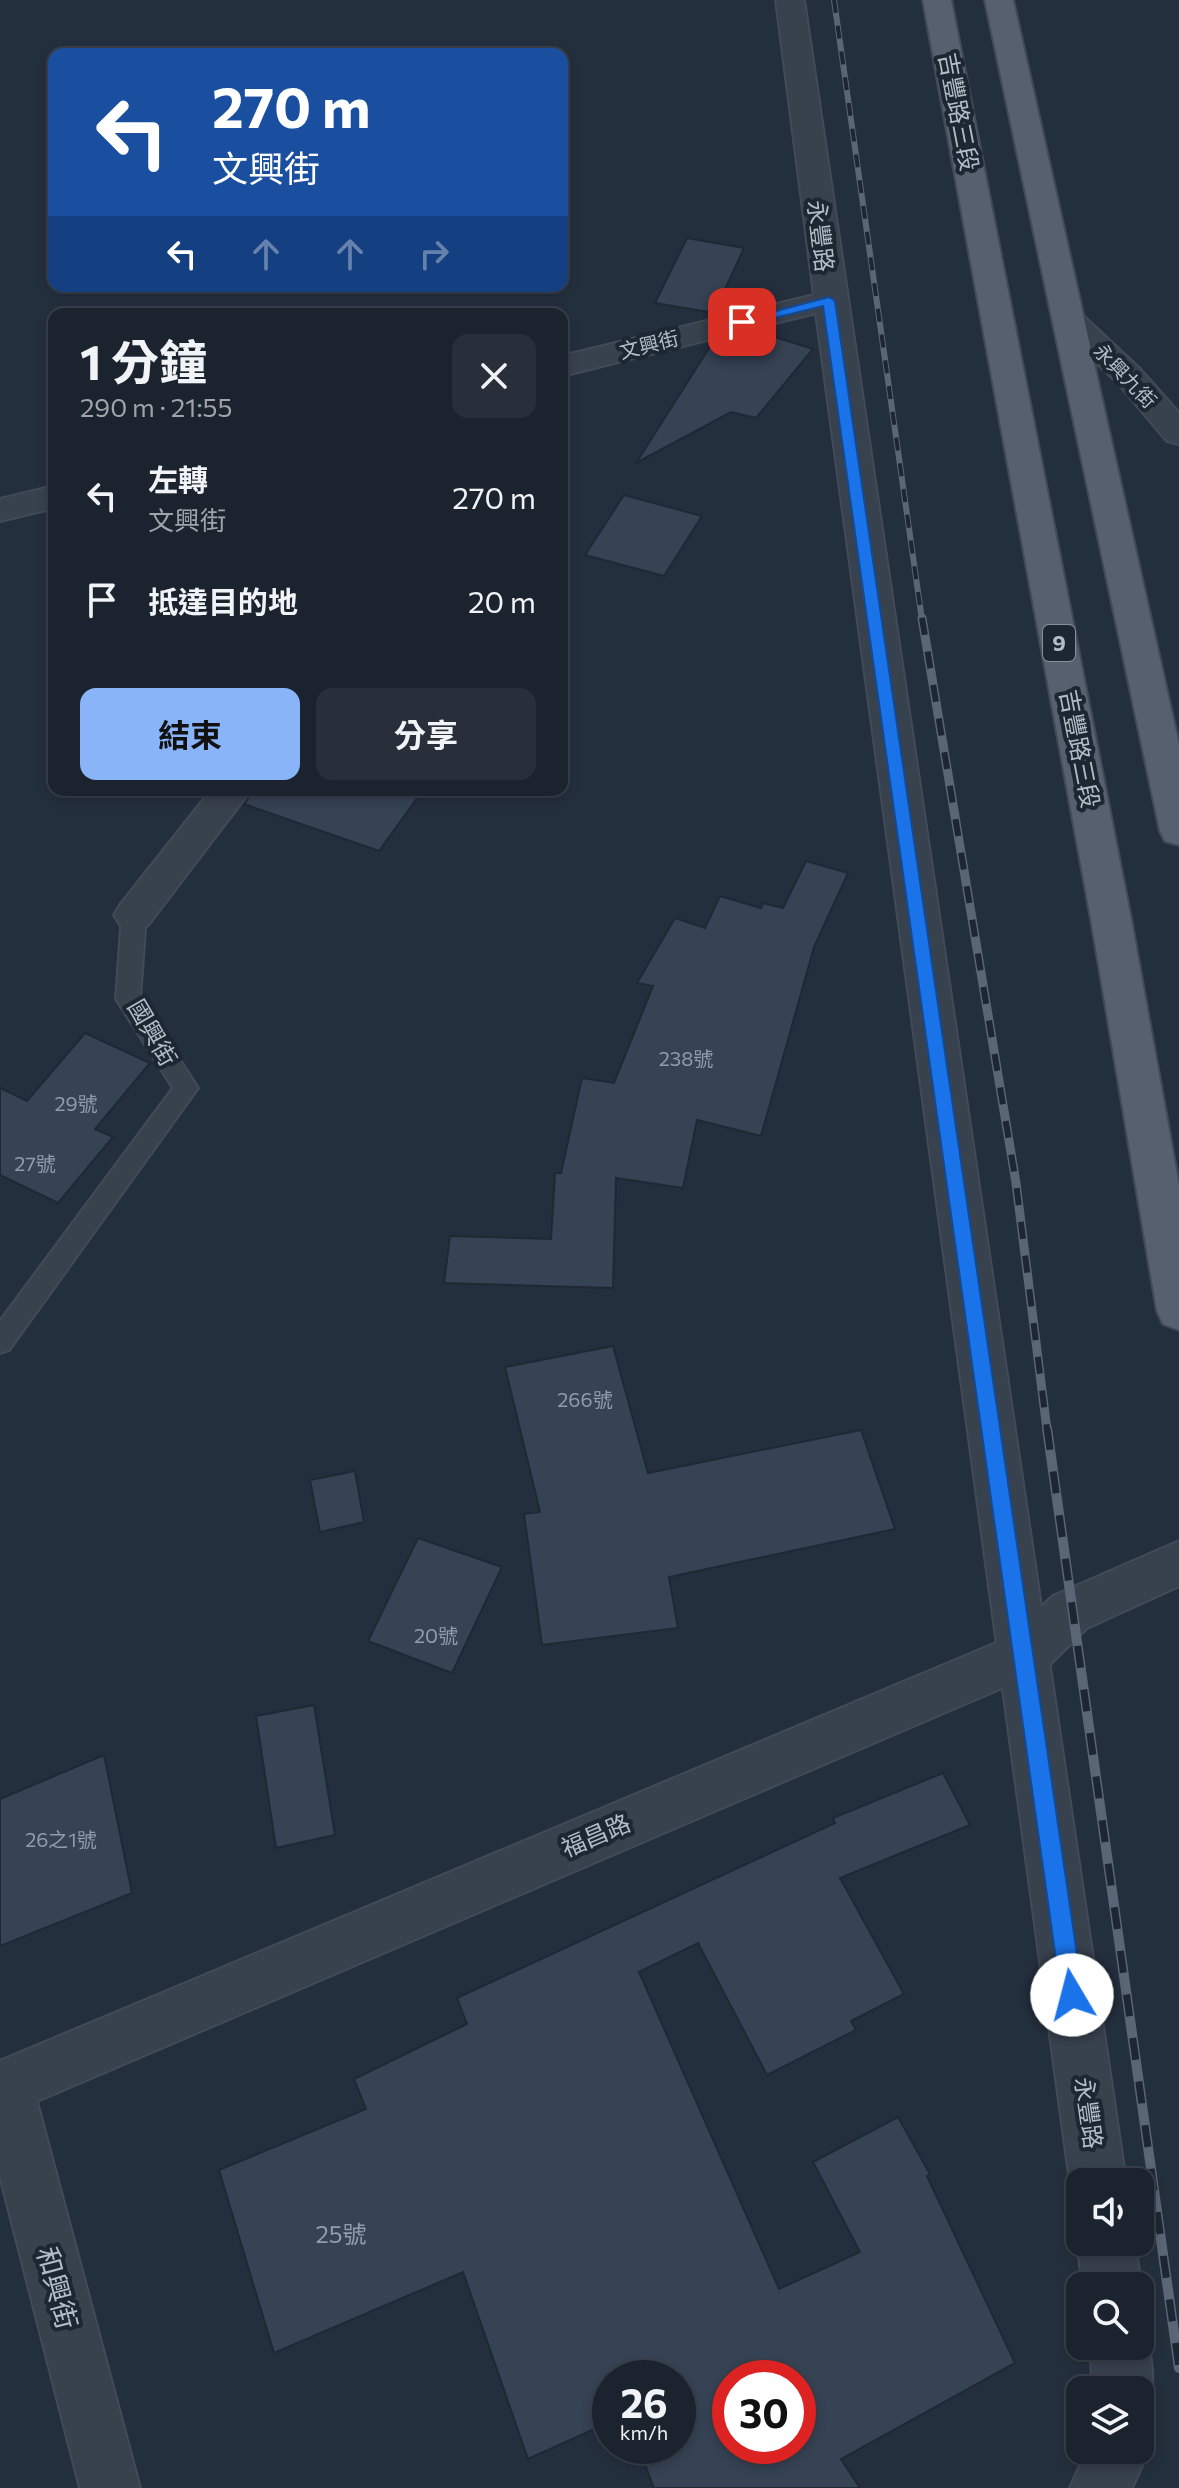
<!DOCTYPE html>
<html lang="zh-TW">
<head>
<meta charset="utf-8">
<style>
  :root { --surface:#1b232e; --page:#282f3a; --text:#f1f3f6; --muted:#a0a4aa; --line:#39404a; --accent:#8ab4f8 }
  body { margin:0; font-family:Commissioner,"Noto Sans TC",sans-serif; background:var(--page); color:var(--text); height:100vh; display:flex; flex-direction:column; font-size:30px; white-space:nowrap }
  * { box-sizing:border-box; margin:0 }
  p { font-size:26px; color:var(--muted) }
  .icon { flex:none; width:44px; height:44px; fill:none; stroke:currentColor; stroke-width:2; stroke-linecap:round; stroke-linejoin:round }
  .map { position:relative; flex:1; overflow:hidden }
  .sheet { position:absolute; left:48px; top:308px; width:520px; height:488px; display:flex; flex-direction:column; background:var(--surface); border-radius:16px; box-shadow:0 4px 12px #0003,0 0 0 2px var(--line) }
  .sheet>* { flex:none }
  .banner { position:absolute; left:48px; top:48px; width:520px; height:244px; border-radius:16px; box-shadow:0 4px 12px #0003,0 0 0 2px var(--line); background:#1a4fa0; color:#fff; overflow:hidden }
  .controls { position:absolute; left:1066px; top:2168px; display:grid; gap:16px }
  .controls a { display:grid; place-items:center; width:88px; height:88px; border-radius:16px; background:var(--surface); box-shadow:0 4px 12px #0003,0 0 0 2px var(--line); font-size:40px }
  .speed { position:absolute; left:592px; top:2360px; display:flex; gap:16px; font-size:40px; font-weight:700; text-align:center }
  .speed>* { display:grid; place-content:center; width:104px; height:104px; border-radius:50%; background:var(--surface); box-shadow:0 4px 12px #0003,0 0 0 2px var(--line); line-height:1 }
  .speed small { font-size:20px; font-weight:400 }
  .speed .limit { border:12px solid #d22; background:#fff; color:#111 }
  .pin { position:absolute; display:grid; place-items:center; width:68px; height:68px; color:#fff; margin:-34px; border-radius:16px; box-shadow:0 4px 12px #0006 }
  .me { position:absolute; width:88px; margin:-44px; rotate:352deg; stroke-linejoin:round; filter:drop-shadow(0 0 6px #0008) }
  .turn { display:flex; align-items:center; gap:28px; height:168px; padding:0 32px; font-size:36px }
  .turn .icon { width:104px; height:104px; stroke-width:2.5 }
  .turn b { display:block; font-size:56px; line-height:68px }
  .lanes { display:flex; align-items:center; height:76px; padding:0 32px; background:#0003; justify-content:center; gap:40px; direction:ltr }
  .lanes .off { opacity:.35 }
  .round { display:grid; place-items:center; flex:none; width:84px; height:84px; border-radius:16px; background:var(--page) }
  .overview { display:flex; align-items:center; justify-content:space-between; height:136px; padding:0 32px }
  h1 { font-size:48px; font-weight:700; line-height:60px }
  .cta { display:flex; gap:16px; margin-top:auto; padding:16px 32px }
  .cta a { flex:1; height:92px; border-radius:16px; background:var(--accent); color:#111; font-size:32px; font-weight:700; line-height:92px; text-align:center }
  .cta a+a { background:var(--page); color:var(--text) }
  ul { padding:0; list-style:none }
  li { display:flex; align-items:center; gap:24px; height:104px; padding:0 32px }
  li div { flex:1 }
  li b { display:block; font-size:30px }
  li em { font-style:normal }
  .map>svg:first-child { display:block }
  .building { fill:#364354; stroke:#1f2835; stroke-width:2; fill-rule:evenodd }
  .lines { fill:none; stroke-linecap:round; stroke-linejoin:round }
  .service-casing { stroke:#414a57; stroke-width:4 }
  .minor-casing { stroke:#414a57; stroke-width:4 }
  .tertiary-casing { stroke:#414a57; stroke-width:4 }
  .primary-casing { stroke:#414a57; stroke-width:4 }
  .service { fill:#38414e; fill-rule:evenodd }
  .minor { fill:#38414e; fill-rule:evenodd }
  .tertiary { fill:#38414e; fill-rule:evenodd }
  .primary { fill:#56606e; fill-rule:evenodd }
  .rail-far2-casing { stroke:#5a6575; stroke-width:6 }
  .rail-far1-casing { stroke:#5a6575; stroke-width:9 }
  .rail-casing { stroke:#5a6575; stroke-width:10 }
  .rail-far2 { stroke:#1d2633; stroke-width:4; stroke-dasharray:13; stroke-linecap:butt }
  .rail-far1 { stroke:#1d2633; stroke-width:6; stroke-dasharray:17; stroke-linecap:butt }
  .rail { stroke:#1d2633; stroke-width:7; stroke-dasharray:22; stroke-linecap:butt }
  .route { fill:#1a73e8; stroke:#114b97; stroke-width:2 }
  .labels { text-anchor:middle; stroke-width:8; stroke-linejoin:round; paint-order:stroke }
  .far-street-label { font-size:20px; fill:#b4bcc9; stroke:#1d2633 }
  .number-label { font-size:20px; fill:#929caa }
  .shield { fill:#1d2633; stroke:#878f9c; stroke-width:2 }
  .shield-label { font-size:22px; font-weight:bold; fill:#b4bcc9 }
  .street-label { font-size:24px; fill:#b4bcc9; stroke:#1d2633 }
  .near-number-label { font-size:24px; fill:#929caa }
  .near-street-label { font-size:28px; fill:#b4bcc9; stroke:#1d2633 }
</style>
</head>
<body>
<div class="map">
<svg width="1179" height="2488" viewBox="0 0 1179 2488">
  <rect width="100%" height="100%" fill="#242f3e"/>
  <!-- building -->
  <path class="building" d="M687 238 744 248 714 313 655 303Z
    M756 331 813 349 756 418 731 412 636 463 713 342Z
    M624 495 702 516 664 576 585 555Z
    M254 790H423L379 851 244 804Z
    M806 861 848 873 814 947 761 1136 697 1120 683 1188 616 1178 613 1288 444 1283 450 1236 551 1239 555 1173H561L582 1078 614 1083 653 986 637 983 675 918 705 928 720 896 761 908 763 903 783 908Z
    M85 1033 150 1063 95 1129 113 1137 58 1203 0 1175V1088L27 1101Z
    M613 1346 648 1473 861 1430 895 1529 669 1577 678 1628 542 1645 524 1514 540 1512 505 1367Z
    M355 1471 364 1522 320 1532 310 1480Z
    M418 1538 502 1567 452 1673 368 1641Z
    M314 1705 335 1835 276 1848 256 1716Z
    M104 1755 132 1893 0 1946V1799Z
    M943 1773 970 1825 840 1878 904 1994 851 2021 856 2030 767 2075 698 1943 639 1972 779 2289 860 2252 813 2162 898 2117 930 2174 927 2176 1015 2363 841 2459 860 2488H654L638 2446H678V2378H610V2422L528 2459 463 2272 274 2353 219 2170 366 2109 354 2079 467 2024 457 1998 835 1823 833 1818ZM730 2378H798V2446H730Z"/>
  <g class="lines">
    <defs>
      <path id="service" d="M134 906 142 909 146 915 140 998 198 1088 9 1350 0 1353V1321L173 1088 116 999 122 915 126 909Z"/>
      <path id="minor" d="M776 0H804L1126 2182H1080V2203L1070 2182 816 313 562 376V356L814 295Z
        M1069 311 1080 313 1140 369 1179 413V444L1167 441 1118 383 1058 327 1053 320 1058 313Z
        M54 486V508L0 521V499Z
        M211 790H251L148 925 134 930 120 925 114 915 120 905Z
        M5 2059 25 2067 33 2087 140 2488H80L0 2176V2061Z
        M1080 2235V2242H1135L1141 2286 1140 2289 1083 2286 1077 2242Z
        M1140 2325C1152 2348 1160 2392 1140 2412V2390H1092L1091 2346H1140Z
        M1140 2429 1149 2450 1132 2488H1070L1087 2450H1140Z"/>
      <path id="tertiary" d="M1179 1541V1586L1087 1628 1044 1670 0 2117V2061L1008 1638 1053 1596Z"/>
      <path id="primary" d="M923 0H951L1131 919 1179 1186V1330L1163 1324 1157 1311 1091 919Z
        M985 0H1013L1179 745V845L1165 841 1160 831Z"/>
    </defs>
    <!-- service casing -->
    <use href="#service" class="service-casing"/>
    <!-- minor casing -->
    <use href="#minor" class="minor-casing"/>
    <!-- tertiary casing -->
    <use href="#tertiary" class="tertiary-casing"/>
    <!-- primary casing -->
    <use href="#primary" class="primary-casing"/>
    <!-- service -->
    <use href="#service" class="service"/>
    <!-- minor -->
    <use href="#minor" class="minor"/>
    <!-- tertiary -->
    <use href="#tertiary" class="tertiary"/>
    <!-- primary -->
    <use href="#primary" class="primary"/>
    <defs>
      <path id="rail-far2" d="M834 0 922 620"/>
      <path id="rail-far1" d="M922 618 1016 1183 1047 1430"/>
      <path id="rail" d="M1047 1428 1179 2368"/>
    </defs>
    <!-- rail-far2 casing -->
    <use href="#rail-far2" class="rail-far2-casing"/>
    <!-- rail-far1 casing -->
    <use href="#rail-far1" class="rail-far1-casing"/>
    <!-- rail casing -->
    <use href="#rail" class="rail-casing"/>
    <!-- rail-far2 -->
    <use href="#rail-far2" class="rail-far2"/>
    <!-- rail-far1 -->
    <use href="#rail-far1" class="rail-far1"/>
    <!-- rail -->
    <use href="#rail" class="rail"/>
  </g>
  <!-- route -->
  <path class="route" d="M829 297 835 301 1083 1995 1080 2003 1072 2007 1064 2003 1061 1995 823 306 742 326 735 322Z"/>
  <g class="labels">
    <!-- far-street labels -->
    <g class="far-street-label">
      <text transform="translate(649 345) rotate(-14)" y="7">文興街</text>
      <text transform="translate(1125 376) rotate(46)" y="7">永興九街</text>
    </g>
    <!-- number labels -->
    <g class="number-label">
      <text x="686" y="1066">238號</text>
      <text x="76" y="1111">29號</text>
      <text x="35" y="1171">27號</text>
      <text x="585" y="1407">266號</text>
      <text x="436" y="1643">20號</text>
      <text x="61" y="1847">26之1號</text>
    </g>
    <!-- shield labels -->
    <rect class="shield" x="1043" y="625" width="32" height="36" rx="6"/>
    <g class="shield-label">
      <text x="1059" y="651">9</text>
    </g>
    <!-- street labels -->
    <g class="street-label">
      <text transform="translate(958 112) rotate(79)" y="8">吉豐路三段</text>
      <text transform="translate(820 236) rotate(83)" y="8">永豐路</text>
      <text transform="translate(1079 749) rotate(79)" y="8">吉豐路三段</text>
      <text transform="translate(152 1033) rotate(60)" y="8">國興街</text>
      <text transform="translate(596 1836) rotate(-23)" y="8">福昌路</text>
      <text transform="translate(1088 2113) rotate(82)" y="8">永豐路</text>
    </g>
    <!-- near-number labels -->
    <g class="near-number-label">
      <text x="341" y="2243">25號</text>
    </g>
    <!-- near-street labels -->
    <g class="near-street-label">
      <text transform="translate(57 2288) rotate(75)" y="10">和興街</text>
    </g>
  </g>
</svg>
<div class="controls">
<a><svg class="icon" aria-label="sound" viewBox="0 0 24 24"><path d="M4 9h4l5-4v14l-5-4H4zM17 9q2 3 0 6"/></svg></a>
<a><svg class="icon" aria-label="search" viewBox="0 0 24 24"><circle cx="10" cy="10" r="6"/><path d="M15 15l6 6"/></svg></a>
<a><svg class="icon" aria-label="layers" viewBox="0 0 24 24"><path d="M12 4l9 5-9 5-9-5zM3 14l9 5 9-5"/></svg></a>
</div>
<div class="speed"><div>26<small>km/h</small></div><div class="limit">30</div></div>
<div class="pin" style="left:742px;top:322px;background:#d93025"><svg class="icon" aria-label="arrive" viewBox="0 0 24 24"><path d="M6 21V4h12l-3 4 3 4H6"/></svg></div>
<svg class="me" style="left:1072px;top:1995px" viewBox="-20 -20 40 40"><circle r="19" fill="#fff"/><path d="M0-13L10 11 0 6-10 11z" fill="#1a73e8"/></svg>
<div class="banner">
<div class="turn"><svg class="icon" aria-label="left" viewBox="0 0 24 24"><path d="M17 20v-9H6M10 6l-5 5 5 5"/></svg><div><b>270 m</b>文興街</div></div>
<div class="lanes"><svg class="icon" aria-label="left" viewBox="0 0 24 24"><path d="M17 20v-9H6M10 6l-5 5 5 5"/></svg><svg class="icon off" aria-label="ahead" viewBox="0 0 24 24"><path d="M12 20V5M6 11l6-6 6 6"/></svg><svg class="icon off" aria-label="ahead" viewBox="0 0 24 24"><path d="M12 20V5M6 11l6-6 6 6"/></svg><svg class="icon off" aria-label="right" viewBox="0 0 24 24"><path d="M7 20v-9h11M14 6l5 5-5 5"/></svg></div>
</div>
<section class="sheet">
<div class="overview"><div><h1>1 分鐘</h1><p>290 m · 21:55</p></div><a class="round"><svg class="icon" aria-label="close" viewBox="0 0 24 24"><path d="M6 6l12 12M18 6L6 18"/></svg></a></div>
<ul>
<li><svg class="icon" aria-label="left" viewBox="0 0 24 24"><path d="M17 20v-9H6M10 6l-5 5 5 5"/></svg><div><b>左轉</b><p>文興街</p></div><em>270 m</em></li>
<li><svg class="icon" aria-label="arrive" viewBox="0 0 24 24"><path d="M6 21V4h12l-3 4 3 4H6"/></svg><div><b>抵達目的地</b></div><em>20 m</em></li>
</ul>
<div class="cta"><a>結束</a><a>分享</a></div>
</section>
</div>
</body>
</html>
